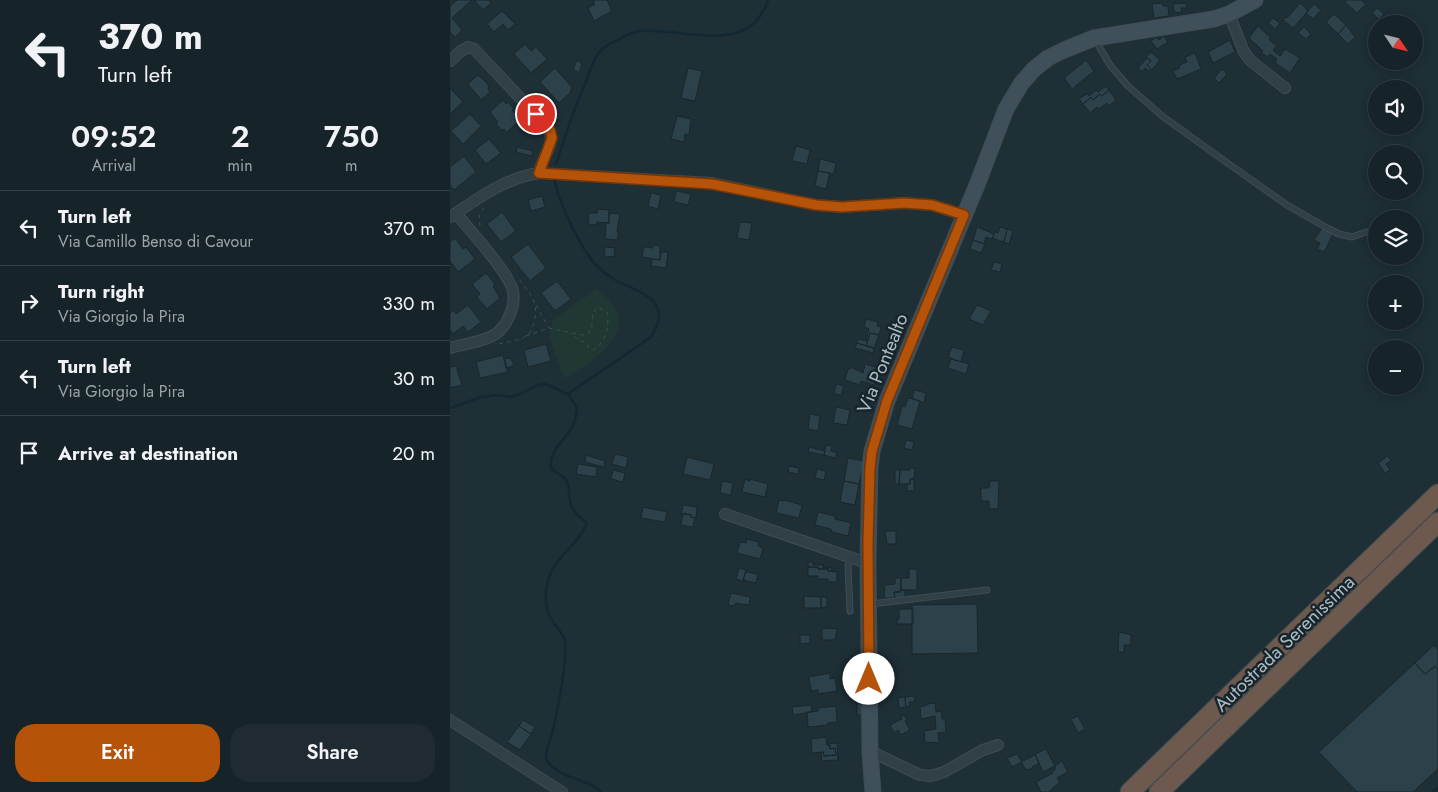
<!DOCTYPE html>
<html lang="en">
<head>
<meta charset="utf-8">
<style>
  :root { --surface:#162328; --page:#1f2b30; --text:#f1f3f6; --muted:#9ea4a8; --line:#354045; --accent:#b45309 }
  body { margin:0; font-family:Jost,sans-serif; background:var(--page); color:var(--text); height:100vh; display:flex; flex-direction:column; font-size:19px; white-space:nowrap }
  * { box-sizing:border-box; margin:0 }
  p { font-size:16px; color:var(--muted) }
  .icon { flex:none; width:28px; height:28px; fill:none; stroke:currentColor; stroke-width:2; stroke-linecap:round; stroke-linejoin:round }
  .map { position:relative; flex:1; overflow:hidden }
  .drawer { display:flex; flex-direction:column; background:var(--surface); width:450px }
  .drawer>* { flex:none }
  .hud { background:#162328; color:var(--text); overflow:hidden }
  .needle { width:32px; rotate:125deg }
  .fabs { position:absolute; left:918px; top:15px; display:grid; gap:10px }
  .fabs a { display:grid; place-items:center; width:55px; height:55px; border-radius:50%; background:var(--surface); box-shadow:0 2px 12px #0003,0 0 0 1px var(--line); font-size:25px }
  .pin { position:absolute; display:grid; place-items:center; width:42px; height:42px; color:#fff; margin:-21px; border:2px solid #fff; border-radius:50%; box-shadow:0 1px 5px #0007 }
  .me { position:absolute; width:55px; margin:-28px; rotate:0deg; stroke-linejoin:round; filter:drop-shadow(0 0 4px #0008) }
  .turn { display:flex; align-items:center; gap:18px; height:105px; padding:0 15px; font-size:22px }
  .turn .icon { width:65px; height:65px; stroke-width:2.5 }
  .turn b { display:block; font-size:35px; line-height:42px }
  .eta { display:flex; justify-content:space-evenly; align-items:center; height:85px; text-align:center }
  .eta b { font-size:30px; font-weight:600; line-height:35px }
  .action { display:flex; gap:10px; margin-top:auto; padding:10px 15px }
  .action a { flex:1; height:58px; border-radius:20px; background:var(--accent); color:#fff; font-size:20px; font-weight:600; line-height:58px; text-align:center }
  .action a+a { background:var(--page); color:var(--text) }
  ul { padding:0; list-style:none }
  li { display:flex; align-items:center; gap:15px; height:75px; padding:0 15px; border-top:1px solid var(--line) }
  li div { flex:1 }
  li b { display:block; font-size:19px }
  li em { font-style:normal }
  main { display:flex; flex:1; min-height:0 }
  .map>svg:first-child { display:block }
  .green { fill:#203734 }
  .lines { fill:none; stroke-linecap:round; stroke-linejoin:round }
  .stream { stroke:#122833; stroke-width:2.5 }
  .building { fill:#2d414b; stroke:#19272d }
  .lane-casing { stroke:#3e4c53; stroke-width:7 }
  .street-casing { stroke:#3e4c53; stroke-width:12 }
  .secondary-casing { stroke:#3e4c53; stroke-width:17 }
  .highway-casing { stroke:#3c4b51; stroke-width:21 }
  .path { stroke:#38504c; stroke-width:1; stroke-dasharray:4 4; stroke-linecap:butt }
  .lane { stroke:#314047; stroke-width:5 }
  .street { stroke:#314047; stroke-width:10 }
  .secondary { stroke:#3f505a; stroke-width:15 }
  .highway { stroke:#6d594e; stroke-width:19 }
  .route-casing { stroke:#753606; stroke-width:12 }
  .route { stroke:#b45309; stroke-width:9 }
  .labels { text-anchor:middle; stroke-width:5; stroke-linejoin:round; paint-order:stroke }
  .street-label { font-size:19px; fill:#abbbc4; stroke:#17252b }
</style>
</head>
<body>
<main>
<section class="drawer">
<div class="hud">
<div class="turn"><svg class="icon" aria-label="left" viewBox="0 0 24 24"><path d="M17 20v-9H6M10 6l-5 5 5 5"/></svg><div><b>370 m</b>Turn left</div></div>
</div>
<div class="eta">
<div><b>09:52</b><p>Arrival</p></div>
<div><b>2</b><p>min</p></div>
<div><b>750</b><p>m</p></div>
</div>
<ul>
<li><svg class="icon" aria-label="left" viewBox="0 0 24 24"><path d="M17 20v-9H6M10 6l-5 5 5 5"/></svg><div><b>Turn left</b><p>Via Camillo Benso di Cavour</p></div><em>370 m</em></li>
<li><svg class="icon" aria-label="right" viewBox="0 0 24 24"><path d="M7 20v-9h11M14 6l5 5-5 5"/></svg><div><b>Turn right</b><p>Via Giorgio la Pira</p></div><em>330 m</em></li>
<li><svg class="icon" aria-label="left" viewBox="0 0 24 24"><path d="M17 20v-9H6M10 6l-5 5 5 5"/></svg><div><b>Turn left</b><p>Via Giorgio la Pira</p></div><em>30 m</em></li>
<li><svg class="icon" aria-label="arrive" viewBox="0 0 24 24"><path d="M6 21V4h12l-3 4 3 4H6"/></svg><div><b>Arrive at destination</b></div><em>20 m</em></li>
</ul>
<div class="action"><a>Exit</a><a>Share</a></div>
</section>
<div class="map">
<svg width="988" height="792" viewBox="0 0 988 792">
  <rect width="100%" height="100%" fill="#1e2f36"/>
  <!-- green -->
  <path class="green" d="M147 289C155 297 166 304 169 316 175 342 133 368 114 379L99 336 103 319Z"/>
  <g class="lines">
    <!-- stream -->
    <path class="stream" d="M106 164C115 135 125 107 137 79 140 71 143 61 148 54 152 48 159 44 166 41 173 37 182 32 190 31 233 27 299 58 318 0
      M118 394 127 408C126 413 126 419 124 423 118 439 98 449 101 468 106 473 116 476 118 484 119 487 119 492 119 496 121 509 126 515 136 522V525C126 549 103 555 97 585 94 598 96 611 103 622 107 628 114 634 115 641 118 658 108 707 104 725 102 737 96 747 96 759 107 779 136 777 151 792
      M0 408 31 397 48 395 61 397 72 393 88 385 95 384 118 394 201 337C208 326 213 314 204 302 196 292 175 286 164 279 155 274 147 267 141 259 129 243 106 198 105 179
      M983 792 988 788"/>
  </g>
  <!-- building -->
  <path class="building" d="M7 0H22L2 18 12 30 5 37 0 32V6Z
    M24 0H39L41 3 33 10Z
    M145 0H157L162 11 144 21 138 8 145 4 143 1Z
    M897 0H911L916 4 907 13 895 2Z
    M712 3 713 6H718L719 16 704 18 702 4Z
    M736 3 737 8H731L732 13 724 12 723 4Z
    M850 3 858 11 843 28 833 20 835 17 837 18Z
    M864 4 871 10 863 19 856 13Z
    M927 8 934 14 929 19 922 13Z
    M52 11 65 24 58 30 53 24 44 32 37 24Z
    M884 14 896 25 888 34 876 22Z
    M823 18 830 23 825 29 818 23Z
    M896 25 905 37 898 44 888 34Z
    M808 26 821 38 819 40 827 46 823 50 830 56 835 49 850 58 840 73 825 63 827 59 820 54 818 57 811 53 813 51 799 38Z
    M854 27 861 34 856 39 848 33Z
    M714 36 718 42 707 49 701 41 707 37 709 40Z
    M780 40 785 52 763 63 758 52Z
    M75 44 81 51 86 47 97 59 81 73 64 54Z
    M701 52 710 60 702 70 697 65 701 61 696 57Z
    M745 53 751 69 727 79 723 71 730 68 729 65 737 62 735 57Z
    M697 58 701 61 697 65 701 69 699 71 695 68 692 72 688 68Z
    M127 60 132 64 129 73 123 69Z
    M636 60 644 71 622 89 614 78Z
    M105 68 122 87 120 93 109 103 90 82Z
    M238 68 252 71 245 101 231 98Z
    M772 69 777 74 769 83 764 78Z
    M28 75 37 83 39 87 38 89 40 92 31 100 18 84Z
    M656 86 659 90 652 96 650 94 643 100 641 97 633 104 629 99 637 94 639 96 646 90 648 92Z
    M0 88 13 102 0 114Z
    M659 90 666 100 659 106 657 103 649 109 647 107 640 113 633 104 641 97 643 100 650 94 652 96Z
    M53 100 56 104 58 102 64 109 62 110 68 116 66 117 69 121 57 132 54 129 52 130 46 124 48 122 40 112Z
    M20 114 31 126 13 144 1 131Z
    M227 116 241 119 239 135 235 134 234 142 221 139Z
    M39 139 51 153 36 164 25 150Z
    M346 146 360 150 357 164 342 161Z
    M67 147 83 151 82 156 66 152Z
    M14 156 26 172 4 190 0 185V167Z
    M370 159 386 163 384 174 368 171Z
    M368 171 380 173 376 189 365 186Z
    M226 191 241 194 238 205 224 202Z
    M201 193 211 195 208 209 198 206Z
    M92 196 95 207 81 211 78 200Z
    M148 209 159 210V223L147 222V225L138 224 139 213H147Z
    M52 212 66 231 51 242 37 224Z
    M159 213 170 214 167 231H168V240L155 239 156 223H159Z
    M290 222 302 223 299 240 287 238Z
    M527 227 544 234 542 239 536 237 534 244 523 240Z
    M550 227 557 229 554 242 542 238 545 232 548 233Z
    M872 228 883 234 874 252 867 249 870 243 864 240Z
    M557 229 563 231 559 244 554 242Z
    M5 238 13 249 16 247 25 259 8 272 0 261V242Z
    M523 240 535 244 531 253 520 249Z
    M78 244 96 268 80 281 61 257Z
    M203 245 210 246V260L192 257 194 247 203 248Z
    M155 247 165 248 164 257 154 256Z
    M211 252H218L216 268 201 266 202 259 210 260Z
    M544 262 552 264 550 272 541 270Z
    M36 273 45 284 43 286 50 298 37 309 27 297 30 294 22 284Z
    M107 281 121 299 105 311 91 293Z
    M18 305 31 322 18 332 13 326 3 334 0 330V313L4 310 6 314Z
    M527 305 541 311 533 325 519 319Z
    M416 319 428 322 427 326 431 327 429 335 420 333 416 346 407 343 408 339 416 341 419 329 414 327Z
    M420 333 429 335 424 348 416 346Z
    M407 343 424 348 423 353 405 348Z
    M96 344 101 361 78 367 74 350Z
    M502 347 514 350 511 362 498 357Z
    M53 355 58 372 30 378 26 362Z
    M61 358 64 366 56 368 54 359Z
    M501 359 519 364 516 374 498 368Z
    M415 364 429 368 424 385 411 381 410 385 395 380 398 369H400L401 367 413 373Z
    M6 366 12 385 0 388V367Z
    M386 384 394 386 391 395 384 394Z
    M465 390 476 393 474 403 462 398Z
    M458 398 470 401 462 429 447 425 452 406 455 407Z
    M386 407 400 410 397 425 383 423Z
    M360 414 370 416 368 431 358 429Z
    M456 440 464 442 462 450 454 448Z
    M376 445 382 446 381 451 387 453 385 458 374 455Z
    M359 447 375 451 374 455 358 452Z
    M165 454 178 457 176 468 162 464Z
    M136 455 155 461 154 467 135 462Z
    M938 456 941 461 936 464 940 470 935 473 928 463Z
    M237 457 264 464 260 480 233 474Z
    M398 458 414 461 409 484 394 481Z
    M128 464 147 467 146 477 126 474Z
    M339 466 349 468 348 474 338 472Z
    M460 468H465L464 479H460V484H449L450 470H460Z
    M367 469 376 471 374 480 365 478Z
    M163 470 175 473 173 482 161 479Z
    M445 470H450L449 484H445Z
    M295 479 300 481V479L318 484 315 497 292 492Z
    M460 479H464V491H457V484H460Z
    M272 481 283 483 281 495 270 493Z
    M394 481 409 484 405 505 390 502Z
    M540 481H549L548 509H539V501H531V488H539Z
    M329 500 334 501V500L352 505 349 518 326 513Z
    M233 505 247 507 246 518 241 517V515L231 514Z
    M193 507 217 512 215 522 191 518Z
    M368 512 385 516V519L401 523 398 536 382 532 381 529 365 525Z
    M233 513 241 515V517L245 518 243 527 231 525Z
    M435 531H446V544H437Z
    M297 539 309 542 308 546 313 548 310 559 287 553 290 542 296 543Z
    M358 562H363V565H373V568H382V571H378V569H368V567H358Z
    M358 567H368V569H378V571L387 572V582H378V579H368V576H358Z
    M289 568 296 570 293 580H296L295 582 286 579Z
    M459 569H467V590H451V578H459Z
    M296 572 308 574 306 583 293 580Z
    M445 578H451V590L450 592H444L445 598H434L435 585 445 584Z
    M450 590H455V597L445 598 444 592H450Z
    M281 593 300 597 299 605 285 603V606L278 605Z
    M354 596 371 597V608H354Z
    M371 597H377V607L371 608Z
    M527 604 528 653 462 654V605Z
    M449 609H463V624H447V619H449Z
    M375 628 387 629 385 640H372V630Z
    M669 632 681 635V645H674V652H668Z
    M350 635H360V643L350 644Z
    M984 645 988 650V669L985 666 975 674 965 663Z
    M965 663 975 674 985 666 988 669V769L963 792H907L869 752Z
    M380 673V679L385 678 387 691 368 694V690L361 691 359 677Z
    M464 696 465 702H459L460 706 456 707 455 697Z
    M455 697 456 707 449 708 448 698Z
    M407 703H412L413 715H407Z
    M485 703 486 712 491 711 492 719H495L496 732 488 733 489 743 475 742 474 731 486 729 485 716 471 719 470 707 477 705V704Z
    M361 705 362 712 343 715 342 707Z
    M386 706 387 722 378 723V725L358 727 357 712 368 711V708Z
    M454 715 457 720 455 721 460 730 451 735 448 730 444 733 440 725 452 719 451 717Z
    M628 716 635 729 628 733 621 719Z
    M73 720 85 727 81 734 69 726Z
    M69 726 81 734 70 750 57 742Z
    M376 737 377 745H380V749L385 748 386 755 374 756 373 752 362 753 361 739Z
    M387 743 388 760 372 761 371 752H373L374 756 386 755 385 748 380 749V745H377V744Z
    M596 749 605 766 593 772 585 754Z
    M567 754 572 762 562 767 557 758Z
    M585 755 589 763 582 767 583 768 576 770 571 762Z
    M612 761 618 772 607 778 610 782 601 790 598 792H591L586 782 603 773 602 771 605 770V766Z"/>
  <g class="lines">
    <defs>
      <path id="lane" d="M646 41 660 65 677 85 712 116 776 162 837 205 877 228 889 234 902 237 916 232
        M421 604 537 590
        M400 611 398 565 401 558"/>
      <path id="street" d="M779 14 794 52 801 61 835 88
        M0 61 11 51 18 47 24 49 95 124C110 143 92 154 89 173
        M0 217C29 198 55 178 89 173L262 183 366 205 392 207 454 203 482 205 514 215
        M0 348C14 344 32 342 44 335 57 327 66 306 63 291 58 271 19 230 6 213
        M275 514 411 561 418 562
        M0 720 112 792
        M420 753H424L470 775 481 776 494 772 533 750 548 745"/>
      <path id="secondary" d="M423 792 420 753 418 562 420 468 422 451 437 401 527 185 556 109 571 84 584 69 598 58 614 50 644 38 764 19 779 14 805 0"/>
      <path id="highway" d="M680 792 988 494
        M709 792 988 522"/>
    </defs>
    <!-- lane casing -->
    <use href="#lane" class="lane-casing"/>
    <!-- street casing -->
    <use href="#street" class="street-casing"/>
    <!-- secondary casing -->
    <use href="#secondary" class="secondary-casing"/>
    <!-- highway casing -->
    <use href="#highway" class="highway-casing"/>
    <!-- path -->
    <path class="path" d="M30 226 29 216 35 206
      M86 305 99 328
      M76 336 99 328 132 335 138 334 142 328C142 319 141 314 148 307L157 312C160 325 156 343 143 350L138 347 136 342 130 341 120 333
      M49 344C57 342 66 341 73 338 78 336 81 331 83 326 90 304 82 296 69 279"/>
    <!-- lane -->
    <use href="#lane" class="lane"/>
    <!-- street -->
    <use href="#street" class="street"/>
    <!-- secondary -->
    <use href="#secondary" class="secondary"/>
    <!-- highway -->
    <use href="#highway" class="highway"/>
  </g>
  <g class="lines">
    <defs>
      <path id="route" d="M86 114 100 130 102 138 89 173 262 184 366 205 392 207 454 203 482 205 514 215 437 401 422 451 420 468 418 543 419 679"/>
    </defs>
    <!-- route casing -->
    <use href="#route" class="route-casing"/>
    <!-- route -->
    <use href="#route" class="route"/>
  </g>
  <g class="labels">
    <!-- street labels -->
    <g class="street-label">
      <text transform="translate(432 363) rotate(-68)" y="7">Via Pontealto</text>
      <text transform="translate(834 643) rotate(-44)" y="7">Autostrada Serenissima</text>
    </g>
  </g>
</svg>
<div class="fabs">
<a><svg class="needle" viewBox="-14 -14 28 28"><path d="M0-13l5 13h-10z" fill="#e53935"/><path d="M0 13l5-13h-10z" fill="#9ea4a8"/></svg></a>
<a><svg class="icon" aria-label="sound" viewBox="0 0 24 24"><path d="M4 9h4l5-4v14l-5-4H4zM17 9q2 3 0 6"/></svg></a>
<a><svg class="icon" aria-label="search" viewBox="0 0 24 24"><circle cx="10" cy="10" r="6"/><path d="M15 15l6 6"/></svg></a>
<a><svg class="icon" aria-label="layers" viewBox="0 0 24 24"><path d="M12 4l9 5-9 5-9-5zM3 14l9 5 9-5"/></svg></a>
<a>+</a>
<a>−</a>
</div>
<div class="pin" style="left:86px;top:114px;background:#d93025"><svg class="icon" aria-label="arrive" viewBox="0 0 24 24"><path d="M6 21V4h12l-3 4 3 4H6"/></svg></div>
<svg class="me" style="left:419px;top:679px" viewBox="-20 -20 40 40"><circle r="19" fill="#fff"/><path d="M0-13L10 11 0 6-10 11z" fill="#b45309"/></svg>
</div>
</main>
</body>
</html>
